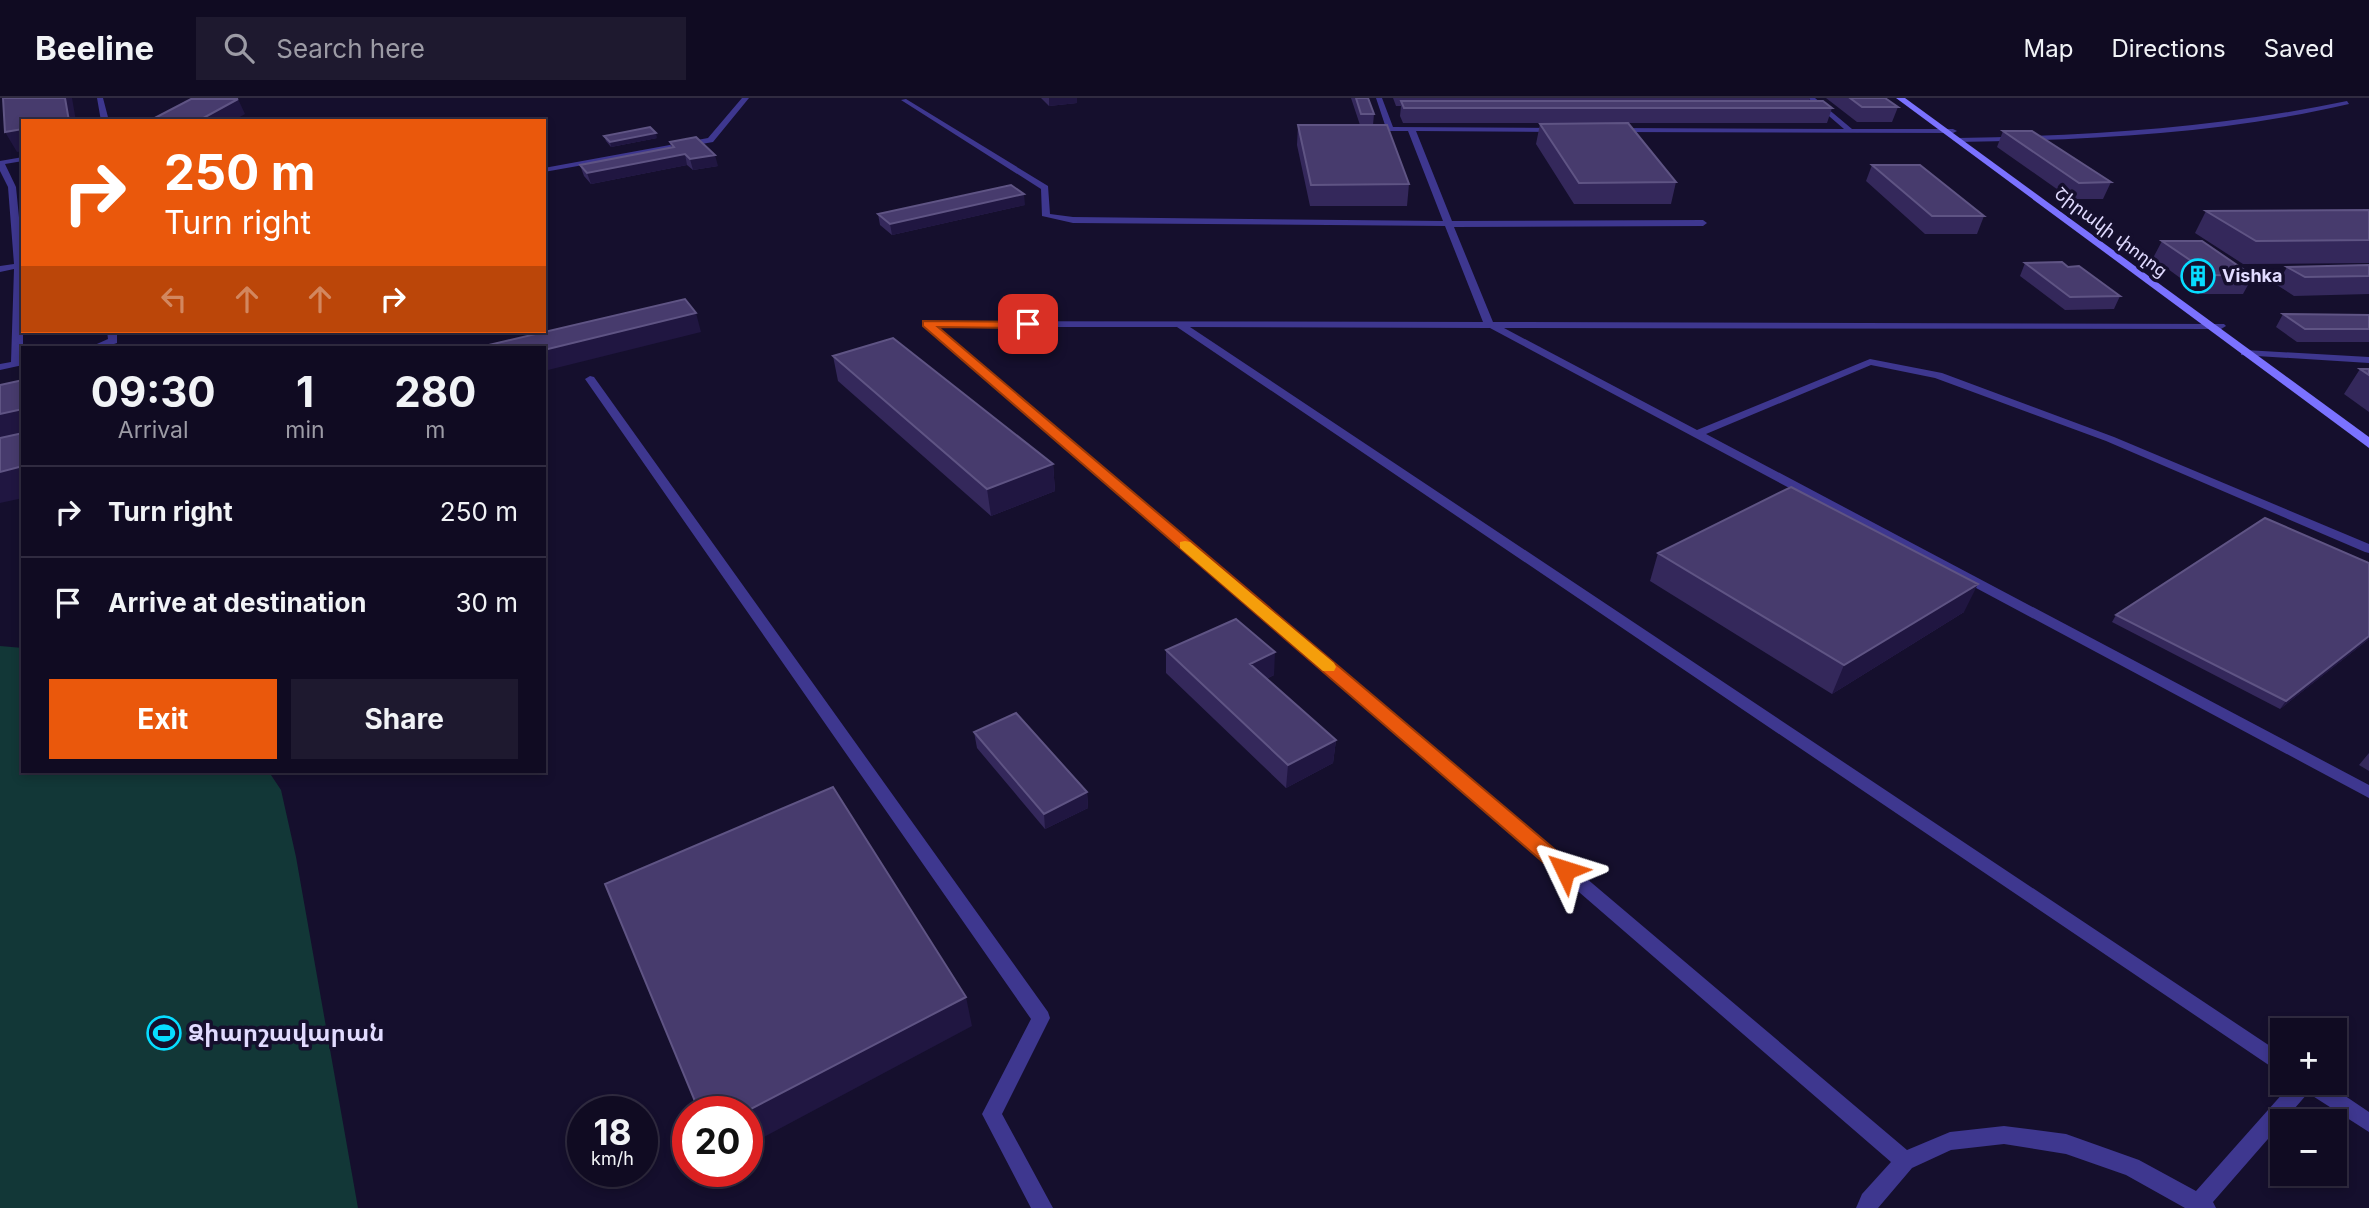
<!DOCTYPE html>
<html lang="en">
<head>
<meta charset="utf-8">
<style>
  :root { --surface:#100b22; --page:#1e192f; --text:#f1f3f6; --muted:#9c9ba5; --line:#302b40; --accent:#ea580c }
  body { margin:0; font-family:Inter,"Noto Sans Armenian",sans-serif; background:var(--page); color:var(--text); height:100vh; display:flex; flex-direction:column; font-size:26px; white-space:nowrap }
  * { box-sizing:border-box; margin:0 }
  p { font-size:23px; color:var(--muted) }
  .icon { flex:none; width:38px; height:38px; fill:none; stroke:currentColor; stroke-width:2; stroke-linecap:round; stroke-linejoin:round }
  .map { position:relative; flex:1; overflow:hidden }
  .side { position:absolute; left:21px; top:248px; width:525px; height:427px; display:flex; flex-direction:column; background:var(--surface); border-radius:0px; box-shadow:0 4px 10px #0003,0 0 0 2px var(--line) }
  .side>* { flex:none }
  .hud { position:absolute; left:21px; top:21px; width:525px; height:214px; border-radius:0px; box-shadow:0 4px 10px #0003,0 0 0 2px var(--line); background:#ea580c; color:#fff; overflow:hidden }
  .fabs { position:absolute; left:2270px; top:920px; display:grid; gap:14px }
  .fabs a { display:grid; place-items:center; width:77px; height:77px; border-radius:0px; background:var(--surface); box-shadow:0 4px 10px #0003,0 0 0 2px var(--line); font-size:35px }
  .speed { position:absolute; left:567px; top:998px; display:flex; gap:14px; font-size:35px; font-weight:700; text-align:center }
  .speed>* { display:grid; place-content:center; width:91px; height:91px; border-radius:50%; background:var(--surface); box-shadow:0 4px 10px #0003,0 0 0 2px var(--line); line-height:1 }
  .speed small { font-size:18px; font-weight:400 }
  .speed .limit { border:10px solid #d22; background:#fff; color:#111 }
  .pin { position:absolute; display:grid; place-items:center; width:60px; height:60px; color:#fff; margin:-30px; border-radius:14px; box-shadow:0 4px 10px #0006 }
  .me { position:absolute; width:77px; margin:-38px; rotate:311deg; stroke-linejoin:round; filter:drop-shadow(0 0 5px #0008) }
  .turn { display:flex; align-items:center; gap:24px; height:147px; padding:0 28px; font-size:32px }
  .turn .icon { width:91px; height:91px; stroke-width:2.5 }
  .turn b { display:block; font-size:49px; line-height:60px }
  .lanes { display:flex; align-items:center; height:66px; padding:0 28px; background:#0003; justify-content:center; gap:35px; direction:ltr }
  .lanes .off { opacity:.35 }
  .eta { display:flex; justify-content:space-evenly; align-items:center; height:119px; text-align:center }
  .eta b { font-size:42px; font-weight:700; line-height:49px }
  .action { display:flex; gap:14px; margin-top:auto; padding:14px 28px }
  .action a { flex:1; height:80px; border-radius:0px; background:var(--accent); color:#fff; font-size:28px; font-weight:700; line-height:80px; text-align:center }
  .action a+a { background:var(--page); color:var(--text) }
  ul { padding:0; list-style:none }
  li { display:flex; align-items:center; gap:21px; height:91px; padding:0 28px; border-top:2px solid var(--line) }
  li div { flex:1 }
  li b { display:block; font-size:26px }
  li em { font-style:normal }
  header { display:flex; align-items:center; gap:42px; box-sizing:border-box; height:98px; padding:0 35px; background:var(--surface); border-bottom:2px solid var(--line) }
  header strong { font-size:33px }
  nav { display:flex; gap:38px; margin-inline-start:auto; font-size:24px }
  .search { width:490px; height:63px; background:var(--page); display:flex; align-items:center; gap:18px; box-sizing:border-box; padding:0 24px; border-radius:0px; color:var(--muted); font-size:26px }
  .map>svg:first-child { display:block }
  .green { fill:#123737 }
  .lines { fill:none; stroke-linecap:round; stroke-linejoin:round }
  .service { fill:#3e378f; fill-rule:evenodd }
  .secondary { fill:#7b72ff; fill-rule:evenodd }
  .wall { fill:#34285b }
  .shaded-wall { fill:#201641 }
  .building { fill:#473b6d; stroke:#5f5484; stroke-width:2 }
  .route { fill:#ea580c; stroke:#983908; stroke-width:2 }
  .slow { fill:#f59e0b }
  .labels { text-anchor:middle; stroke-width:7; stroke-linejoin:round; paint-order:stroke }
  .far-street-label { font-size:18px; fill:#e1dbff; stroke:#150f2d }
  .far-poi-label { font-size:18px; font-weight:bold; fill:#e1dbff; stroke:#150f2d; text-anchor:start }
  .near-poi-label { font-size:24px; font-weight:bold; fill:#e1dbff; stroke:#150f2d; text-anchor:start }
</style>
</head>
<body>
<header>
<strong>Beeline</strong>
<div class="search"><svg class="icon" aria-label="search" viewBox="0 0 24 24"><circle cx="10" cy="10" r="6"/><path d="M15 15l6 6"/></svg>Search here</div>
<nav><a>Map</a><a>Directions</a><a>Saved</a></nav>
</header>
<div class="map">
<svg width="2369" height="1110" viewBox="0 0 2369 1110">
  <rect width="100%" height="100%" fill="#150f2d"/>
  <!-- green -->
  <path class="green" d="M0 548 23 550V674H269L281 692 296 759 358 1110H0Z"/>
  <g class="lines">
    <!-- service -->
    <path class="service" d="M97 0H103L109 23H101Z
      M742 0H749L713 44 544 74V70L708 40Z
      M1376 0H1382L1393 29 1556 30 1560 32 1556 34 1416 33 1452 123 1703 122 1707 125 1703 128 1454 129 1493 224 2224 226 2226 228 2221 231 1504 230 1697 332 1870 261 1942 275 2114 339 2369 446V455L2365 454 2106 343 1935 280 1871 267 1706 336 2369 687V700L1490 230 1190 229 2282 956V976L1177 229H936L1907 1052 1950 1034 2004 1028 2066 1036 2139 1062 2196 1093 2292 985H2326L2369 1014V1034L2308 995 2213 1104 2216 1110H2185L2126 1077 2066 1056 2004 1046 1951 1052 1912 1070 1878 1110H1856L1862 1096 1891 1064 922 226 927 223 1483 224 1445 128 1073 125 1042 118 1041 91 901 2 906 1 1048 88 1050 116 1073 119 1443 123 1408 33H1387Z
      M1808 0H1815L1852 31H1953L1957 33 1953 35 1615 34 1611 32 1615 30 1844 31Z
      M2347 3 2349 6C2220 36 2089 42 1957 44L1953 42 1957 40C2089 38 2218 30 2347 3Z
      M23 59V63L5 66 16 89 23 160V267L0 272V266L11 264 14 171 0 174V168L14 166 8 89 0 73V63Z
      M107 233H117V245L102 250H88L108 241Z
      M2245 252 2369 259V265L2241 257V253Z
      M590 278 594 279 1048 914 1050 920 1002 1016 1053 1110H1031L982 1016 1031 921 585 281Z"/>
    <!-- secondary -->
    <path class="secondary" d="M1896 0H1905L2369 339V350Z"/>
  </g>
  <!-- wall -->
  <path class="wall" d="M1041 0H1077V5L1049 8Z
    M1351 0H1368L1374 16 1373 27H1360Z
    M1393 0H1810L1809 3 1832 10 1827 25H1403L1400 18 1401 8H1396Z
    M1826 0H1885L1898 9 1892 24H1857Z
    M1540 26 1676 84 1671 106H1574L1536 46Z
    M1298 27 1409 86 1407 108H1310L1297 47Z
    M2003 33 2111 84 2103 101H2071L1997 49Z
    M604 38 657 40 611 49 606 43Z
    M670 44 718 68 693 72 687 67 591 86 584 78 580 67 671 50Z
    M1872 67 1984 118 1977 136H1925L1866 83Z
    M1025 107 892 137 880 127 878 116Z
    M2369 112V165L2243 166 2195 135 2206 113Z
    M2162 143 2253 178 2243 196H2202L2153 160Z
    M2025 165 2068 169 2120 198 2114 211 2065 212 2020 178Z
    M2369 167V196L2294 198 2277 187 2287 169Z
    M2283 216 2369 217V244H2297L2276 229Z
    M833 258 1053 366 1055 393 991 418 838 283Z
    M2360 271H2369V314L2344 296Z
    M1658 455 1964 514 1832 596 1650 483Z
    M2116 517 2369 541 2280 611 2112 524Z
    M1166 552 1274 577 1266 581 1336 642 1333 665 1286 690 1166 575Z
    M974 634 1087 694 1088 710 1045 731 977 650Z
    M2369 655V673L2359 667Z"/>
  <!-- shaded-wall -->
  <path class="shaded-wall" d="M65 0H72L76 23H69Z
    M1049 0H1077V5L1049 8Z
    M238 1 245 16 233 23H198Z
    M23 31V53L17 54 5 34Z
    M656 35 657 40 611 49 610 44Z
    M685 56 687 67 591 86 587 75Z
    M715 57 718 68 693 72 690 61Z
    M1024 96 1025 107 892 137 890 126Z
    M696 215 701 234 544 273V252Z
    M23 311V341L0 347V316Z
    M1053 366 1055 393 991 418 987 391Z
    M23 368V400L0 405V374Z
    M1978 486 1964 514 1832 596 1844 567Z
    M2369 538V541L2280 611 2286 603Z
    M1275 554 1274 577 1249 589 1250 566Z
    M1336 642 1333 665 1286 690 1288 667Z
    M1087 694 1088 710 1045 731 1044 716Z
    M966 899 972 928 747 1048V1013Z"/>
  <!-- building -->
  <path class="building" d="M3 0H65L69 23H23V31L5 34Z
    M1356 0H1368L1374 16H1361Z
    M1850 0H1885L1898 9H1862Z
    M191 1H238L198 23H149Z
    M1401 3H1823L1832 10H1404Z
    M1628 25 1676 84 1579 85 1540 26Z
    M1298 27H1387L1409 86 1311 87Z
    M650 29 656 35 610 44 604 38Z
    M2003 33H2032L2111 84 2079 85Z
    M696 39 715 57 690 61 685 56 587 75 580 67 674 49 670 44Z
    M1872 67H1920L1984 118H1932Z
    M1011 87 1024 96 890 126 878 116Z
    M2369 112V142L2256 143 2206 113Z
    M2162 143H2202L2253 178 2212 177Z
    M2062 164 2068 169 2079 168 2120 198 2070 199 2025 165Z
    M2369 167V178L2305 179 2287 169Z
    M685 201 696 215 544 252V250H476Z
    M2283 216 2369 217V231H2305Z
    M893 240 1053 366 987 391 833 258Z
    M2360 271H2369V277Z
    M23 282V311L0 316V287Z
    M23 335V368L0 374V340Z
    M1791 389 1978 486 1844 567 1658 455Z
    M2265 420 2369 465V538L2286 603 2116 517Z
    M1236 521 1275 554 1250 566 1336 642 1288 667 1166 552Z
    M1016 615 1087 694 1044 716 974 634Z
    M833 689 966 899 747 1013H699L605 786Z"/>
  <!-- route -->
  <path class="route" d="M923 223 1032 224V229L1028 230 938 229 1572 766 1574 772 1572 777 1565 779 1558 777 923 228Z"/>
  <!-- slow -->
  <path class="slow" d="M1185 443 1190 444 1334 565 1336 569 1334 573H1323L1180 450V444Z"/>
  <!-- icons -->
  <defs>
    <symbol id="building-ring" viewBox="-11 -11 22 22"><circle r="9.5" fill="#150f2d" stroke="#07dcff" stroke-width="1.5"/><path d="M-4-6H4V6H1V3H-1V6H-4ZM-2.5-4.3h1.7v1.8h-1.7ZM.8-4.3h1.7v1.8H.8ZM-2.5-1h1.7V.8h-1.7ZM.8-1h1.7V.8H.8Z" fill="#07dcff"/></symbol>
    <symbol id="stadium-ring" viewBox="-11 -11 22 22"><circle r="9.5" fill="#150f2d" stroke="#07dcff" stroke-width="1.5"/><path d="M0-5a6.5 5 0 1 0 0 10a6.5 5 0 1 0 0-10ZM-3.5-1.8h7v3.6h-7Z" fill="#07dcff"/></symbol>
  </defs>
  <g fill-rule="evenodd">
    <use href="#building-ring" x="2179" y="159" width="38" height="38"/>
    <use href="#stadium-ring" x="145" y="916" width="38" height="38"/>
  </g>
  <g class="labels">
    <!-- far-street labels -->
    <g class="far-street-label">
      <text transform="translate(2111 134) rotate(37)" y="6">Շիրակի փողոց</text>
    </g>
    <!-- far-poi labels -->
    <g class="far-poi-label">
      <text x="2222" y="184">Vishka</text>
    </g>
    <!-- near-poi labels -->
    <g class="near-poi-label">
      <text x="188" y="943">Ձիարշավարան</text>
    </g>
  </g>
</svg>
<div class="fabs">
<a>+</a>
<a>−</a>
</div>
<div class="speed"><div>18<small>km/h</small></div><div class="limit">20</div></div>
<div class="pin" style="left:1028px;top:226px;background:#d93025"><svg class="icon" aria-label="arrive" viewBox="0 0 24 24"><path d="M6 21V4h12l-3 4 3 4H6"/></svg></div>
<svg class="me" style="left:1565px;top:772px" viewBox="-20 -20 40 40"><path d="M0-17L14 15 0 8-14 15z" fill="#ea580c" stroke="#fff" stroke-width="4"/></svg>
<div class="hud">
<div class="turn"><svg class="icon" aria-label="right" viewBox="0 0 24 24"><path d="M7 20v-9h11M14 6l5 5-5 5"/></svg><div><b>250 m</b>Turn right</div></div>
<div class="lanes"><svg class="icon off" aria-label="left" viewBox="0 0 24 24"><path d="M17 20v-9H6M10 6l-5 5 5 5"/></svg><svg class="icon off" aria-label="ahead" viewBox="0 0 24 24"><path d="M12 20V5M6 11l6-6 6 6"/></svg><svg class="icon off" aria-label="ahead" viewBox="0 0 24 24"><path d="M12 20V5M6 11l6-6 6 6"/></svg><svg class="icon" aria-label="right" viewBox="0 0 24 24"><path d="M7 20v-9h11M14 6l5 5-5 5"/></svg></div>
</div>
<section class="side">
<div class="eta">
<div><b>09:30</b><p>Arrival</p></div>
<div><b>1</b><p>min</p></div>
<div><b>280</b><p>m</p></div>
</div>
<ul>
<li><svg class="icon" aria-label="right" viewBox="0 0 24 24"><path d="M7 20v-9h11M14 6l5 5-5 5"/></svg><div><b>Turn right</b></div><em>250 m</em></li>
<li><svg class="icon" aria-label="arrive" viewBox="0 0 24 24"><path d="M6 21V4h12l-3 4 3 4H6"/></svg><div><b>Arrive at destination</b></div><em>30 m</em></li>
</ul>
<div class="action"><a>Exit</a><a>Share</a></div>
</section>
</div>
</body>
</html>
